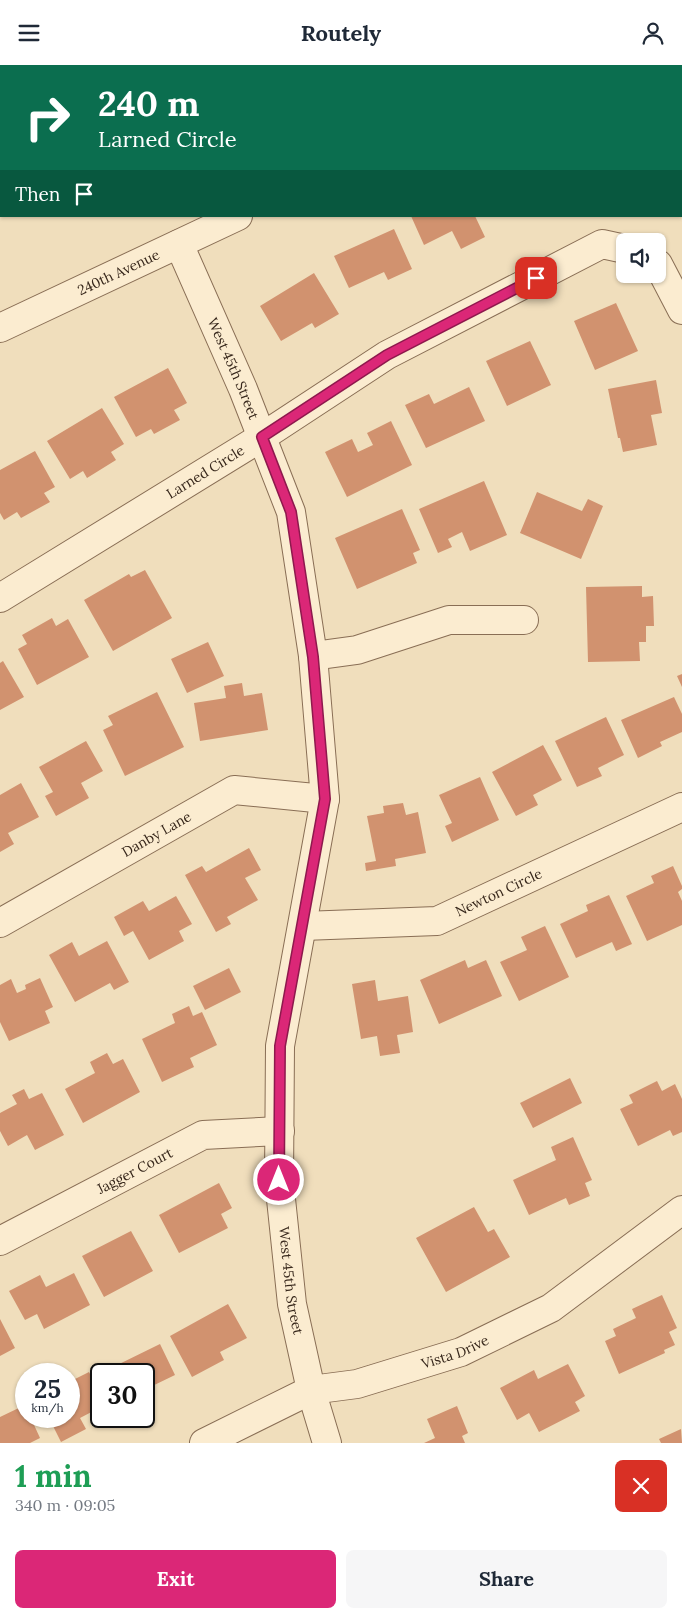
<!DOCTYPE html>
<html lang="en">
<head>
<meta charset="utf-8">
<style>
  :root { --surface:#fff; --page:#f6f6f7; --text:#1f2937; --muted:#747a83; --accent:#db2777 }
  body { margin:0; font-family:Lora,serif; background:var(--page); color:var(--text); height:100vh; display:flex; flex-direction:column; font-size:19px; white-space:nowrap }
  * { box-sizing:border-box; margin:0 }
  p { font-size:16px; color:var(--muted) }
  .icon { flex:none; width:28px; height:28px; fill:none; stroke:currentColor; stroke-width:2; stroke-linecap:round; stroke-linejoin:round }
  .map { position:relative; height:1378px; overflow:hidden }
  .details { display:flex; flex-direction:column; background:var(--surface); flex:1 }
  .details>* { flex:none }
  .hud { position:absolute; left:0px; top:0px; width:682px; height:152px; box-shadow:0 1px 4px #0004; background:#0b6e4f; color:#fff; overflow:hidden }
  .tools { position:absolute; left:616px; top:168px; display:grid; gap:10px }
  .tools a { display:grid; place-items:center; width:50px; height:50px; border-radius:8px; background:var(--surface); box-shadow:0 1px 4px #0004; font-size:25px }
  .speed { position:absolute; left:15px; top:1298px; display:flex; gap:10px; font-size:25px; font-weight:700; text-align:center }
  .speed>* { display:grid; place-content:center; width:65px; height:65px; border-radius:50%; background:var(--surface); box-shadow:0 1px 4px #0004; line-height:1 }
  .speed small { font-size:12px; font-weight:400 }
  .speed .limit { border:2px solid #111; border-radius:8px; background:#fff; color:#111 }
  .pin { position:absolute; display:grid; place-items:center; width:42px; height:42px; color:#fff; margin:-21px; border-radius:10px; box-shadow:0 2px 8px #0006 }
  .me { position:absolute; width:55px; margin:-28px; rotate:0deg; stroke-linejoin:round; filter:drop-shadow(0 0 4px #0008) }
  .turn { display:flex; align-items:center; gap:18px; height:105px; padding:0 15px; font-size:22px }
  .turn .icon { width:65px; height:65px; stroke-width:2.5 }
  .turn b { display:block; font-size:35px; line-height:42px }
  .then { display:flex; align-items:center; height:48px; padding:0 15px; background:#0003; gap:10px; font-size:19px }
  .round { display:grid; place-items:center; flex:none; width:52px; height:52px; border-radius:8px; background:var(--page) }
  .headline { display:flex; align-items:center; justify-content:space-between; height:85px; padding:0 15px }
  h1 { font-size:30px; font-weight:700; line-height:38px; color:#1e9e55 }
  .button { display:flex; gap:10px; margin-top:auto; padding:10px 15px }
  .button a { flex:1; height:58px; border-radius:8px; background:var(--accent); color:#fff; font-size:20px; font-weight:700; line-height:58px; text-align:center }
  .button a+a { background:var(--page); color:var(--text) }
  header { display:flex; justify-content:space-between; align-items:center; height:65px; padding:0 15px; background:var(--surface); font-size:22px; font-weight:700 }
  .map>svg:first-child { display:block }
  .building { fill:#d1926f }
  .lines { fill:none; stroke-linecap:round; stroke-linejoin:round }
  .minor-casing { stroke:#896e55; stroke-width:30 }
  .minor { stroke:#fbecd0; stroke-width:28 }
  .route-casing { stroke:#8e194d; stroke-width:12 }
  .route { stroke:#db2777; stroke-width:9 }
  .labels { text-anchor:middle; stroke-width:5; stroke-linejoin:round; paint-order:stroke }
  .street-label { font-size:14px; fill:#37271b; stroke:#f7e9cc }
</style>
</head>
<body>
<header><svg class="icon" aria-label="menu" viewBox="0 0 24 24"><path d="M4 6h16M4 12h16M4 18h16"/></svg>Routely<svg class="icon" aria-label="person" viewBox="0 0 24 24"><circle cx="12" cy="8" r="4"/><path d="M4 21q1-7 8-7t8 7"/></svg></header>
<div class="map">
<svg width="682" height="1378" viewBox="0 0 682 1378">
  <rect width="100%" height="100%" fill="#f0debc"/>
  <!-- building -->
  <path class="building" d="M411 151H475L485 172 461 184 452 166 424 180Z
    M394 164 412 204 388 215 384 207 349 223 334 191Z
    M314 208 339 249 315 263 312 258 281 276 260 241Z
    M616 238 638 286 595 305 574 256Z
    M530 276 551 320 507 341 486 296Z
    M168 303 187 338 174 345 180 355 154 369 151 364 136 372 114 332Z
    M656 315 662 348 651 350 657 380 623 387 620 373H618L608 324Z
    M469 322 485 356 426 383 405 340 429 329 434 339Z
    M102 343 124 379 111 387 116 395 87 413 83 406 70 414 47 376Z
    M391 356 412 400 347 432 325 387 352 374 358 387 373 380 367 368Z
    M35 386 55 422 44 428 50 437 21 453 17 447 4 455 0 448V405Z
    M484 416 507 470 470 486 462 467 448 474 452 482 438 488 419 444Z
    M537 427 582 446 588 434 603 441 581 494 520 468Z
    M402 444 420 485 413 488 417 498 357 524 335 473Z
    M145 505 172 553 113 586 84 535 129 509 131 512Z
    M642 521V532L653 531 654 561H646V577H639L640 596 588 597 586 522Z
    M52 553 56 561 68 554 89 592 37 620 18 584 27 579 22 570Z
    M208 577 224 611 187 628 171 594Z
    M3 596 24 632 0 645V598Z
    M682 609V622L677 611Z
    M242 618 244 631 262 628 268 665 200 676 194 638 226 633 224 621Z
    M157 627 184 682 125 711 103 665 113 660 108 651Z
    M674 632 682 649V667L660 677 662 681 638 693 621 655Z
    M606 652 624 690 598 703 602 711 577 722 555 676Z
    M86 676 103 706 81 718 89 733 56 751 45 731 53 727 39 702Z
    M543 680 562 715 533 730 538 740 516 751 492 707Z
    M480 712 499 755 452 777 445 761 452 758 439 730Z
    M21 718 39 752 8 768 14 779 0 787V730Z
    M403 738 406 750 418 747 426 788 395 794 396 801 366 806 365 798 376 796 367 751 384 748 383 741Z
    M249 783 261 805 245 813 258 835 227 852 231 859 216 867 185 810 202 801 206 807Z
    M673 801 682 821V824L678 827 682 836V860L647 876 626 831 654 818 651 811Z
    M609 830 632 879 616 886 612 877 576 893 560 859 588 846 586 840Z
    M176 831 192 859 179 866 184 876 149 895 133 866 124 871 114 852 143 836 149 846Z
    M545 861 569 912 519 936 500 897 527 885 521 872Z
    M107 876 129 917 114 925 110 918 75 937 49 890 72 877 79 891Z
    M465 895 468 903 486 895 502 931 439 959 420 915Z
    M229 903 241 927 205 945 193 921Z
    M40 913 53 942 45 946 50 958 9 976 0 957V920L11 914 17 928 26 924 25 920Z
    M375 915 378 936 408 931 413 967 397 970 400 988 380 991 377 971 361 974 352 919Z
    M189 941 193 951 202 947 217 980 190 993 194 1002 162 1017 142 974 175 958 172 949Z
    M107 988 113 999 123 994 140 1027 83 1058 65 1024 95 1008 90 997Z
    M570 1013 582 1038 533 1063 520 1038Z
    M657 1016 662 1026 675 1019 682 1034V1067L673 1071 670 1065 638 1081 620 1044 633 1038 629 1030Z
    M24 1024 29 1034 42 1028 64 1070 35 1085 27 1070 8 1081 0 1066V1048L17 1039 12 1030Z
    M573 1072 592 1115 585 1118 590 1131 569 1140 566 1133 529 1150 513 1115 556 1095 551 1082Z
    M219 1118 232 1143 221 1149 228 1163 179 1188 159 1150Z
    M474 1142 488 1167 494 1164 510 1192 446 1227 416 1173Z
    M131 1166 153 1206 104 1232 82 1191Z
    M74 1208 90 1240 44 1264 37 1249 25 1255 9 1226 40 1210 46 1222Z
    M662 1230 677 1263 669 1267 675 1280 664 1285 665 1288 619 1309 605 1276 616 1271 613 1264 636 1253 632 1244Z
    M228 1239 247 1273 220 1287 224 1295 192 1312 170 1271Z
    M0 1254 15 1283 0 1291Z
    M160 1279 175 1310 146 1324 151 1334 144 1337V1309H108L107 1305Z
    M568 1299 585 1331 575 1337 580 1346 539 1367 529 1348 517 1355 500 1323 534 1305 538 1314Z
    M89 1307 101 1330V1342L80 1353 86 1364 61 1377 48 1351H69V1317Z
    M25 1340 26 1351H30L40 1373 30 1378H0V1352Z
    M457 1341 468 1368 462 1371 465 1378H424L435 1373 427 1354Z
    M681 1364 682 1378H661L659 1374Z"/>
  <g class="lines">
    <defs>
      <g id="minor">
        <path d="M557 1 559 0"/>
        <path id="s1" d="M179 179 243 324 291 447 313 591 325 734 280 981 279 1115 292 1239 311 1325 327 1378"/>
        <path d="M658 199 682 245"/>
        <path id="s2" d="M0 263 238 151"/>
        <path id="s3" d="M0 533 262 372 387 290 602 179 625 184"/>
        <path d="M313 591 357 585 449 555H524"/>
        <path id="s4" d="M0 858 234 725 325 734"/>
        <path id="s5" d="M303 861 437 856 682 742"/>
        <path id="s6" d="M0 1176 203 1070 280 1066"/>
        <path id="s7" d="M204 1378 311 1325 357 1319 461 1287 551 1243 682 1145"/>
      </g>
    </defs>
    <!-- minor casing -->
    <use href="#minor" class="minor-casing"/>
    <!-- minor -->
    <use href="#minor" class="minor"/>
  </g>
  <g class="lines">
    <defs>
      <path id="route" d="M279 1115 280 981 325 734 313 592 291 447 262 372 387 290 536 213"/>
    </defs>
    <!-- route casing -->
    <use href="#route" class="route-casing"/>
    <!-- route -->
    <use href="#route" class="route"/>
  </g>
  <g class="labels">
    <!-- street labels -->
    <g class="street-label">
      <text dy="5" stroke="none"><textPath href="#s2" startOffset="131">240th Avenue</textPath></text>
      <text dy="5" stroke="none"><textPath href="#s1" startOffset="136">West 45th Street</textPath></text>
      <text dy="5" stroke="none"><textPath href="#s3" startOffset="241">Larned Circle</textPath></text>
      <text dy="5" stroke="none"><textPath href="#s4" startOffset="180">Danby Lane</textPath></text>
      <text dy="5" stroke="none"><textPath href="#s5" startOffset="202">Newton Circle</textPath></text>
      <text dy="5" stroke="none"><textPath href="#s6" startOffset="152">Jagger Court</textPath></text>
      <text dy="5" stroke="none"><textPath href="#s1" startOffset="1066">West 45th Street</textPath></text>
      <text dy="5" stroke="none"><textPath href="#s7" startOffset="269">Vista Drive</textPath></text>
    </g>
  </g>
</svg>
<div class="tools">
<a><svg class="icon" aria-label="sound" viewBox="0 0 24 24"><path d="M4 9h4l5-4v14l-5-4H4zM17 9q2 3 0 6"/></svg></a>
</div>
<div class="speed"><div>25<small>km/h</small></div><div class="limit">30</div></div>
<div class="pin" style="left:536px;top:213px;background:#d93025"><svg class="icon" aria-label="arrive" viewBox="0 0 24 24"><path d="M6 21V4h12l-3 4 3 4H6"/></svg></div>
<svg class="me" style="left:279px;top:1115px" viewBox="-20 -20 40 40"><circle r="17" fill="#db2777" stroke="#fff" stroke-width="3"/><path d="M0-11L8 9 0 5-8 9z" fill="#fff"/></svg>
<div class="hud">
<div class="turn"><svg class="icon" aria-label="right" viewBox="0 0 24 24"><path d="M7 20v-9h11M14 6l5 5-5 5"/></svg><div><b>240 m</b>Larned Circle</div></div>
<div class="then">Then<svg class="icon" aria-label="arrive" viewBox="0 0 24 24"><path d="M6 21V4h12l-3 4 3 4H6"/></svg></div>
</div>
</div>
<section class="details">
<div class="headline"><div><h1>1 min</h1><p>340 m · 09:05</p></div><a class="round" style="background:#d93025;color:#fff"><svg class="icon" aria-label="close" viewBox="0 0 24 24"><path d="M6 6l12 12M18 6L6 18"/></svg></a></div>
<div class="button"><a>Exit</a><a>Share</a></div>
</section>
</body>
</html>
